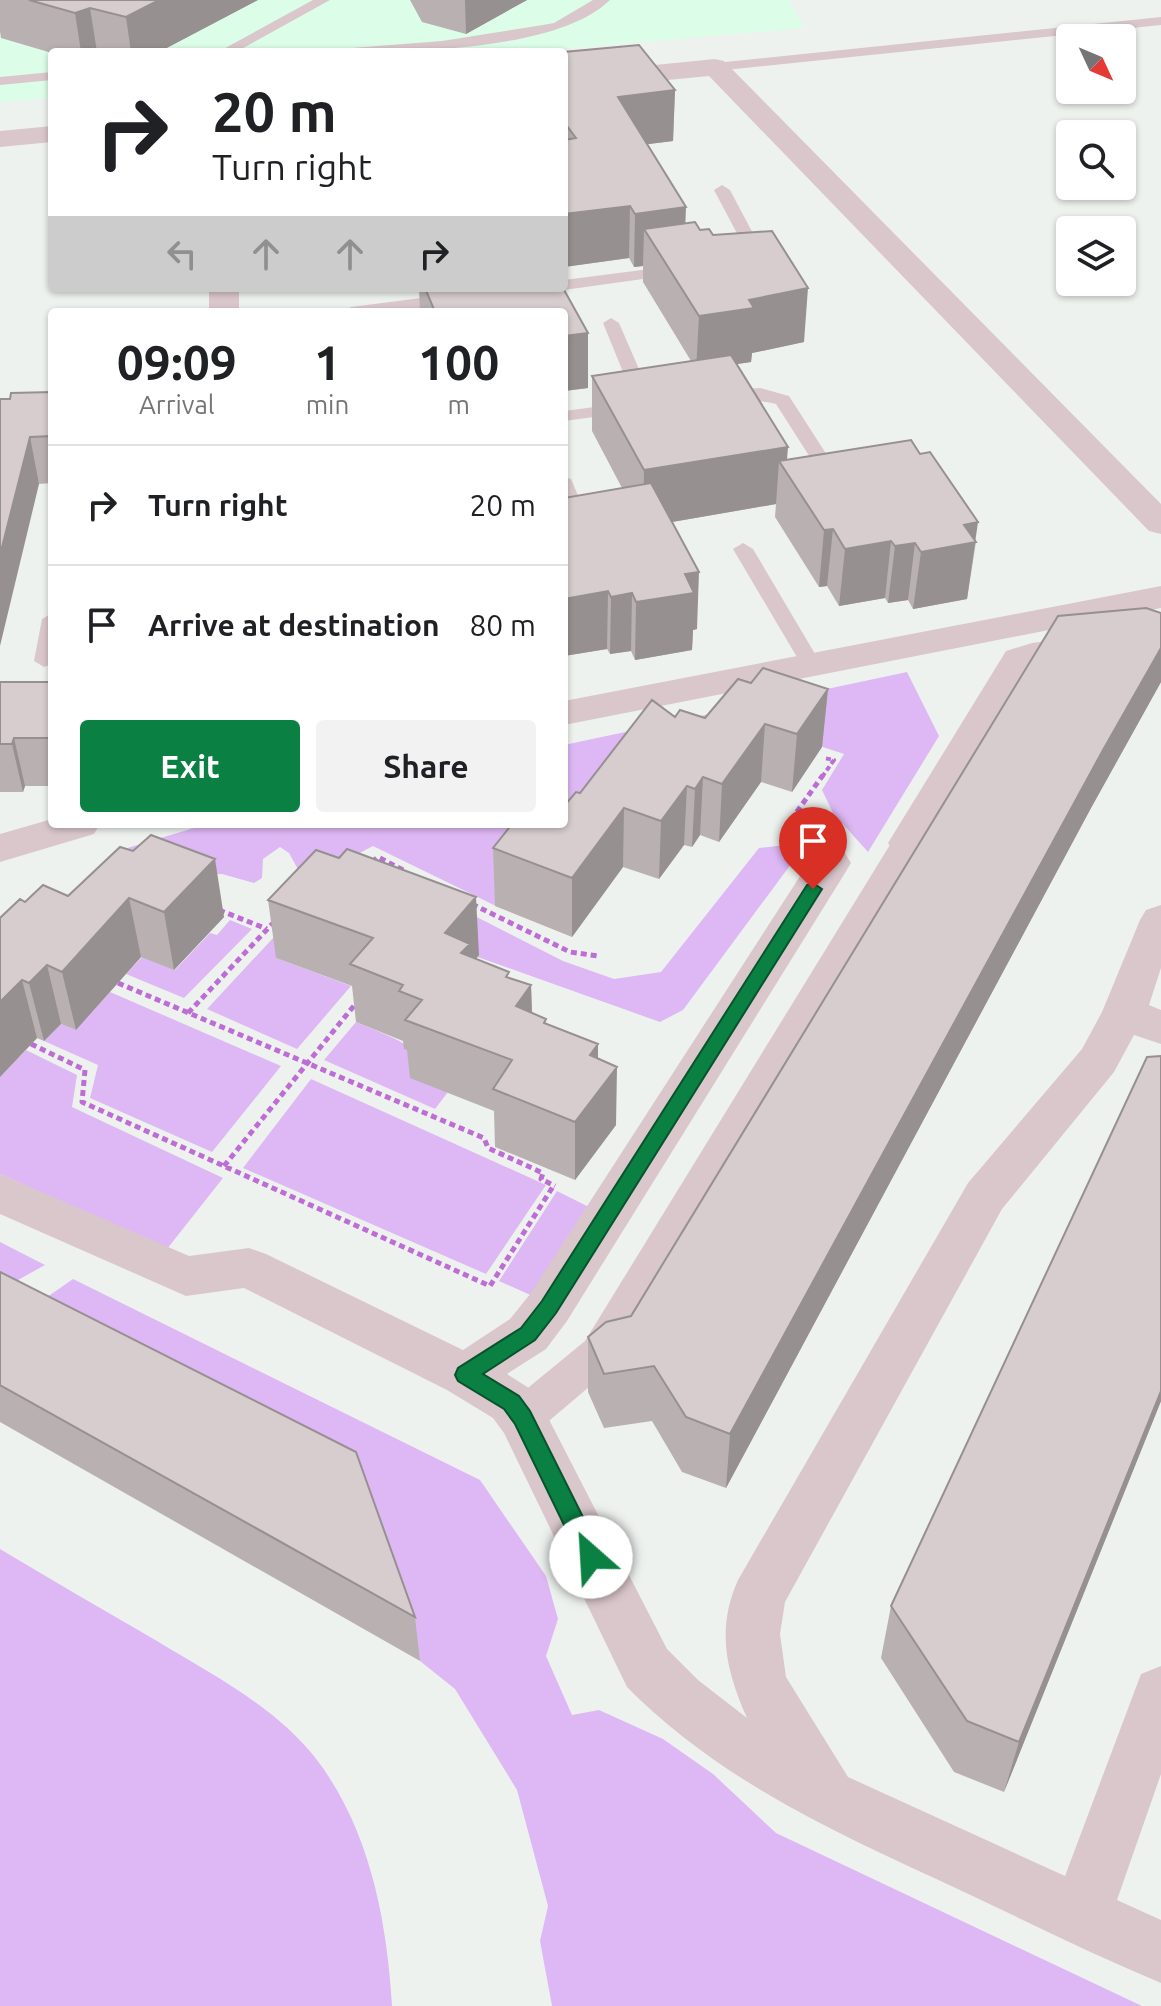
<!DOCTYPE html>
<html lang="en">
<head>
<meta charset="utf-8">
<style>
  :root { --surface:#fff; --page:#f2f2f2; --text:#202124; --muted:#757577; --line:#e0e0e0; --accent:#0b8043 }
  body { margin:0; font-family:Ubuntu,sans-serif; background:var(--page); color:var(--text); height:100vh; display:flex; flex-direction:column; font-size:30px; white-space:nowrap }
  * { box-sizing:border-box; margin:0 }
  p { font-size:26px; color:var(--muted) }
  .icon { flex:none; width:44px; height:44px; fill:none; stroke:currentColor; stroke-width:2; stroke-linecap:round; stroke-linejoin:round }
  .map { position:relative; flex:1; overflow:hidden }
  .panel { position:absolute; left:48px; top:308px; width:520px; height:520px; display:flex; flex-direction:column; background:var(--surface); border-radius:8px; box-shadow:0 2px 6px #0004 }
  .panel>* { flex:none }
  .banner { position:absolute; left:48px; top:48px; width:520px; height:244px; border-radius:8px; box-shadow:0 2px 6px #0004; background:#fff; color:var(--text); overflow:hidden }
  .needle { width:52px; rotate:134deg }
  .tools { position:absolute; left:1056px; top:24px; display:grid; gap:16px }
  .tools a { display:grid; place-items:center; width:80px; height:80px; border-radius:8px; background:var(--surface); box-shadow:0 2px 6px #0004; font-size:40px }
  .pin { position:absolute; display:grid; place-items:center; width:68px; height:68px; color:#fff; margin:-82px -34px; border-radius:50% 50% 50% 0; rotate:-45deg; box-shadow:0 0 8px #0007 }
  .pin .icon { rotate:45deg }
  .me { position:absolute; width:88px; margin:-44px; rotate:334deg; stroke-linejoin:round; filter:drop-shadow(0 0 6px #0008) }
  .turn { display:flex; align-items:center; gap:28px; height:168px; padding:0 32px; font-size:36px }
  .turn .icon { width:104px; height:104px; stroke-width:2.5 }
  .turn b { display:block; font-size:56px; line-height:68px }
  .lanes { display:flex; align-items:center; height:76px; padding:0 32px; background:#0003; justify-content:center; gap:40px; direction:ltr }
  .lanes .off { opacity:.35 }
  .eta { display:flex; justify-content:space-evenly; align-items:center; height:136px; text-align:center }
  .eta b { font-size:48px; font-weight:700; line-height:56px }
  .button { display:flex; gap:16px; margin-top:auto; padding:16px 32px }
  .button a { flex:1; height:92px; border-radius:8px; background:var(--accent); color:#fff; font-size:32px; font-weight:700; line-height:92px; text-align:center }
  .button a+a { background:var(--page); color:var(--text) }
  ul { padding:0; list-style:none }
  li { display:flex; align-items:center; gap:24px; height:120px; padding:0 32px; border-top:2px solid var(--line) }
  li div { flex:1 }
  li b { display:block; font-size:30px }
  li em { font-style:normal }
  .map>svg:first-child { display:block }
  .medical { fill:#dcfde8 }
  .green { fill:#deb8f4 }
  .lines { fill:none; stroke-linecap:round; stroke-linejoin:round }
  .path-far1 { stroke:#bd6dd5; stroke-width:4; stroke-dasharray:5 3; stroke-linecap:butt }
  .path { stroke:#bd6dd5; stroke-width:5; stroke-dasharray:6 4; stroke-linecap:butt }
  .service { fill:#dac7cc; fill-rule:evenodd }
  .pedestrian { fill:#dac7cc; fill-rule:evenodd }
  .minor { fill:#dac7cc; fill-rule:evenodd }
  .wall { fill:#b9b0b2 }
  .shaded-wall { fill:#969091 }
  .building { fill:#d7cdcf; stroke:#969091; stroke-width:2 }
  .route { fill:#0b8043; stroke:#07532c; stroke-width:2 }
</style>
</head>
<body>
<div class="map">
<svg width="1161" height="2006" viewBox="0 0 1161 2006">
  <rect width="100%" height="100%" fill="#eef2ef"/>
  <!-- medical -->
  <path class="medical" d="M0 0H789L804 28 527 52H52V98L0 103Z"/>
  <!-- green -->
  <path class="green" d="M907 672 939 736 868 852 833 813 822 790 844 754 759 726 500 908 373 846 350 858 300 873 289 853 280 847 263 859 262 878 254 883 222 874 178 875 121 850 207 824H564V745Z
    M794 844 800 852 683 1010 660 1022 399 929 276 958 351 986 297 1049 207 1009 325 882 379 867 563 961 614 979 661 972 759 848Z
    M230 920 252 929 184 998 126 974 142 957 175 970 210 933 217 935Z
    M110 992 281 1066 212 1152 90 1098 98 1065 44 1041 61 1024 76 1030Z
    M356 1022C406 1043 418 1045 448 1092L435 1109 324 1060Z
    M26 1050 77 1075 72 1107 223 1178 167 1249 0 1174V1077Z
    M311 1079 546 1185 486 1274 243 1168Z
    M557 1191 593 1209 535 1297 499 1281Z
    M0 1242 45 1265 0 1290Z
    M73 1279 480 1480 546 1576 558 1619 546 1656 572 1715 599 1710 663 1739 713 1774 776 1833 1142 2006H552L540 1941 548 1906 517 1790 455 1689 420 1661 362 1498 20 1303 50 1295Z
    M0 1549C52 1580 105 1611 157 1641 213 1675 276 1707 317 1760 370 1830 387 1921 392 2006H0Z"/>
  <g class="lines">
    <!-- path-far1 -->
    <path class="path-far1" d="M822 777 834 760 824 758"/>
    <!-- path -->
    <path class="path" d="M791 820 823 775
      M372 862 378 857 405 871
      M472 904 570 952 598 956
      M219 910 267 929
      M118 983 484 1138 488 1148 543 1173 541 1179 555 1186
      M188 1013 275 921
      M31 1044 85 1070 82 1102 490 1286 554 1185
      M224 1166 357 1002"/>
    <!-- service -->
    <path class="service" d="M313 0H330L236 52H218Z
      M593 0H610C559 50 414 52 345 52L352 48 442 41 543 25 554 23Z
      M1161 17V25L715 71 708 67 715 63Z
      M52 72V80L0 85V77Z
      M722 185 730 190 757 241 753 255 736 264 728 259 739 250 741 241 714 190Z
      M673 266 679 268V274L564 290 558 288H564V280Z
      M452 294 460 299 458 303 390 312H343L351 307Z
      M611 318 619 323 652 399 649 403H637L634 399 603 323Z
      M760 388 789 396 843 480 841 484H827L776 404C759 398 727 404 716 395L725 390Z
      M625 403 631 404V412L564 421V411Z
      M564 477 571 479 580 500 578 504 564 503Z
      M743 543 753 549 821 664 818 668 811 670 801 664 733 549Z
      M52 613V664L44 667 34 661 42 619Z"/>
    <!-- pedestrian -->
    <path class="pedestrian" d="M908 832 920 835 925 843 615 1365 537 1431 522 1436 507 1431 501 1418 507 1405 585 1341 896 835Z"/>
    <!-- minor -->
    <path class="minor" d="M715 59 724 61 1161 504V534L1149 531 709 76 564 90V74Z
      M52 126V142L0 147V131Z
      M209 288H239V312H209Z
      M1161 586V608L564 725V701Z
      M1161 626V648L1033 667 922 853 908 857 894 853 888 843 1006 651 1032 643Z
      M52 819V824H100L94 834 0 862V834Z
      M830 849 845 853 851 863 845 873 567 1321 546 1349 507 1374 529 1388 540 1402 667 1649 698 1680 747 1718C726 1671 716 1629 738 1580L968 1183 1082 1049 1102 1012 1140 920 1146 910 1161 905V968L1149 1005 1161 1010V1044L1134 1035 1114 1072 1002 1209 785 1602 780 1634 786 1677 848 1777 1065 1876 1141 1674 1161 1666V1774L1117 1900 1161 1920V1983C1094 1955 1028 1922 962 1891 841 1835 722 1783 627 1687L504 1433 493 1418 447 1390 244 1288 186 1296 0 1214V1174L189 1256 249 1248 266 1254 463 1350 510 1319 531 1293 815 853Z"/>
  </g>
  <!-- wall -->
  <path class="wall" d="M0 0H258L159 52H52V53L1 38 0 31Z
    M410 0H527L466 34 422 22Z
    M564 52 675 90 673 141 647 144 685 223 713 235 804 342 752 353 751 362 737 364 787 460 975 541 976 542 967 599 913 609 908 600 888 603 885 598 839 606 827 586 819 587 775 517 776 504 672 522 697 629 693 630 692 650 635 660 631 651 610 654 607 649 564 656 622 488 592 431V376L691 361 643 282V266L634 267 629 258 564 267Z
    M419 288H563L588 388 564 391V312H420Z
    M52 392V483L39 484 10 399Z
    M1161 613V682L1091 808 726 1488 682 1472 652 1421 604 1428 588 1392V1337L631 1316Z
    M0 682H52V786H25L23 792H0Z
    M751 683 828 689 822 747 792 792 761 782 719 842 700 835 692 847 684 845 659 879 623 867 572 937 495 906 493 848 564 824 580 793 675 717 705 718Z
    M120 847 224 917 174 970 141 957 76 1030 61 1024 44 1041 37 1038 0 1077V918L25 902 68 896Z
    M268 900 479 955 476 959 510 978 531 985 532 1013 598 1058 616 1125 575 1180 495 1147 494 1111 410 1078 407 1050 404 1049 403 1041 356 1022 352 986 276 958Z
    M1161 1056V1401L1004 1792 954 1772 881 1658 891 1606Z
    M0 1272 415 1617 420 1661 0 1422Z"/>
  <!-- shaded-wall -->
  <path class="shaded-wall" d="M159 0H258L159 52H131L126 17Z
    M465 0H527L466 34Z
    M90 8 97 52H81L75 13Z
    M675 90 673 141 618 148V97Z
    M630 206 629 258 564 267V214Z
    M686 207 684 260 644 229 643 266 634 267 635 214Z
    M808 288 804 342 752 353 751 362 696 370 699 316 749 300Z
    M588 333V388L564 391V336Z
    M30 437 39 484 0 646V555Z
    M788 447 786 472 779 461 776 504 643 527 644 470Z
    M978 522 967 599 913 609 921 552 964 525Z
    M833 529 827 586 819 587 824 530Z
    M891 541 885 598 839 606 845 549Z
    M915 543 908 600 888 603 895 546Z
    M699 572 697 629 693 630 692 650 635 660 636 602 685 574Z
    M608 591 607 649 564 656V599Z
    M632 593 631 651 610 654 611 597Z
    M1161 648V682L1091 808 726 1488 730 1434 1103 750Z
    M828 689 822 747 792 792 797 734Z
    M765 724 761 782 719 842 722 784Z
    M14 738 25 786 23 792 12 744Z
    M703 777 700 835 692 847 695 789Z
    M687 786 684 845 659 879 661 821Z
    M624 808 623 867 572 937V878Z
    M215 859 224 917 174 970 164 912Z
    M476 897 479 955 471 965 445 933Z
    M129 898 141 957 76 1030 62 972Z
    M47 965 61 1024 44 1041 29 983Z
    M22 980 37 1038 0 1077V1002Z
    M531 985 533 1044 516 1006Z
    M598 1044V1092L617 1067 616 1125 575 1180V1122L590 1055Z
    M1161 1391V1401L1004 1792 1019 1742Z"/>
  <!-- building -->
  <path class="building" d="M29 0H159L126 17 90 8 75 13Z
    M639 45 675 90 618 97 686 207 635 214 630 206 564 214V140L576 138 564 122V52Z
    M695 222 700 230 709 229 713 235 772 231 808 288 749 300 754 308 699 316 644 229Z
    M425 288H563L588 333 564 336V312H435Z
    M731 355 788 447 644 470 592 376Z
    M52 392V436L30 437 0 555V399H10L11 393Z
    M911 440 920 454 930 452 978 522 964 525 976 542 921 552 915 543 895 546 891 541 845 549 833 529 824 530 779 461Z
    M651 483 699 572 685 574 694 593 636 602 632 593 611 597 608 591 564 599V498Z
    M1146 608 1161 613V648L1103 750 730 1434 686 1417 654 1366 604 1374 588 1337 606 1322 631 1316 1058 616Z
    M763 668 828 689 797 734 765 724 722 784 703 777 695 789 687 786 661 821 624 808 572 878 493 848 512 824H564V806L576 792 580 793 652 700 675 717 680 710 705 718 738 679 751 683Z
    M0 682H52V738H14L12 744H0Z
    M151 835 215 859 164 912 129 898 62 972 47 965 29 983 22 980 0 1002V918L20 899 25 902 43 885 68 896 120 847 133 851Z
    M347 849 476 897 445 933 470 944 461 953 509 972 506 977 531 985 516 1006 546 1019 544 1023 598 1044 590 1055 617 1067 575 1122 493 1089 512 1060 405 1020 422 1000 399 991 403 985 350 964 373 938 268 900 316 850 339 858Z
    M1161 1056V1391L1019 1742 967 1721 891 1606 1147 1057Z
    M0 1272 356 1452 415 1617 0 1385Z"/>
  <!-- route -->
  <path class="route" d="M813 883 822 889 556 1313 535 1340 483 1374 519 1396 530 1411 603 1557 599 1564 591 1567 583 1564 515 1424 504 1409 458 1381 455 1375 458 1368 521 1328 542 1301 807 885Z"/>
</svg>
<div class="tools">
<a><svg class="needle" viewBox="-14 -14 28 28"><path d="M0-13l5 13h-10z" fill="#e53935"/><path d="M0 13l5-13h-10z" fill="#757577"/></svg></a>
<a><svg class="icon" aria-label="search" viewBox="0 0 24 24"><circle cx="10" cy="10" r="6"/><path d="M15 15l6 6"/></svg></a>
<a><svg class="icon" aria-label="layers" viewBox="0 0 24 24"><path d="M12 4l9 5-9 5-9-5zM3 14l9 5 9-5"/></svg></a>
</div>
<div class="pin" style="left:813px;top:889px;background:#d93025"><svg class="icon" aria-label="arrive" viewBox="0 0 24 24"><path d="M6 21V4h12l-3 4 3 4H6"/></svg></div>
<svg class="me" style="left:591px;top:1557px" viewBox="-20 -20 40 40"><circle r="19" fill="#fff"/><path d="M0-13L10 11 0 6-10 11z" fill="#0b8043"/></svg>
<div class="banner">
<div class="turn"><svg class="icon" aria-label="right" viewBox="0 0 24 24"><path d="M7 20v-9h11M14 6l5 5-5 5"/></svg><div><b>20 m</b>Turn right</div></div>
<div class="lanes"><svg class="icon off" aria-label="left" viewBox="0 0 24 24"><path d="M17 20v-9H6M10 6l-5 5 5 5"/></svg><svg class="icon off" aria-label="ahead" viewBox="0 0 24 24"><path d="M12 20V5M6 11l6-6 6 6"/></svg><svg class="icon off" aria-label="ahead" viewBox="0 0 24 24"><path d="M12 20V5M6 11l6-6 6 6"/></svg><svg class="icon" aria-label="right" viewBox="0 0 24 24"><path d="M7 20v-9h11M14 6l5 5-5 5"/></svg></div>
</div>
<section class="panel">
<div class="eta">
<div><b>09:09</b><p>Arrival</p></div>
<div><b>1</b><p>min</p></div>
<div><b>100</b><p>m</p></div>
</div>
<ul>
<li><svg class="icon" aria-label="right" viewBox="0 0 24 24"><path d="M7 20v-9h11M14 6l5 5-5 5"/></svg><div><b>Turn right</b></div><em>20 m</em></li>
<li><svg class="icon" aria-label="arrive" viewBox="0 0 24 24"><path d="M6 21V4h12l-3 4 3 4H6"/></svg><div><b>Arrive at destination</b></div><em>80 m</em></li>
</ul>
<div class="button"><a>Exit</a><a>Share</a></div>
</section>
</div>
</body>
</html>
